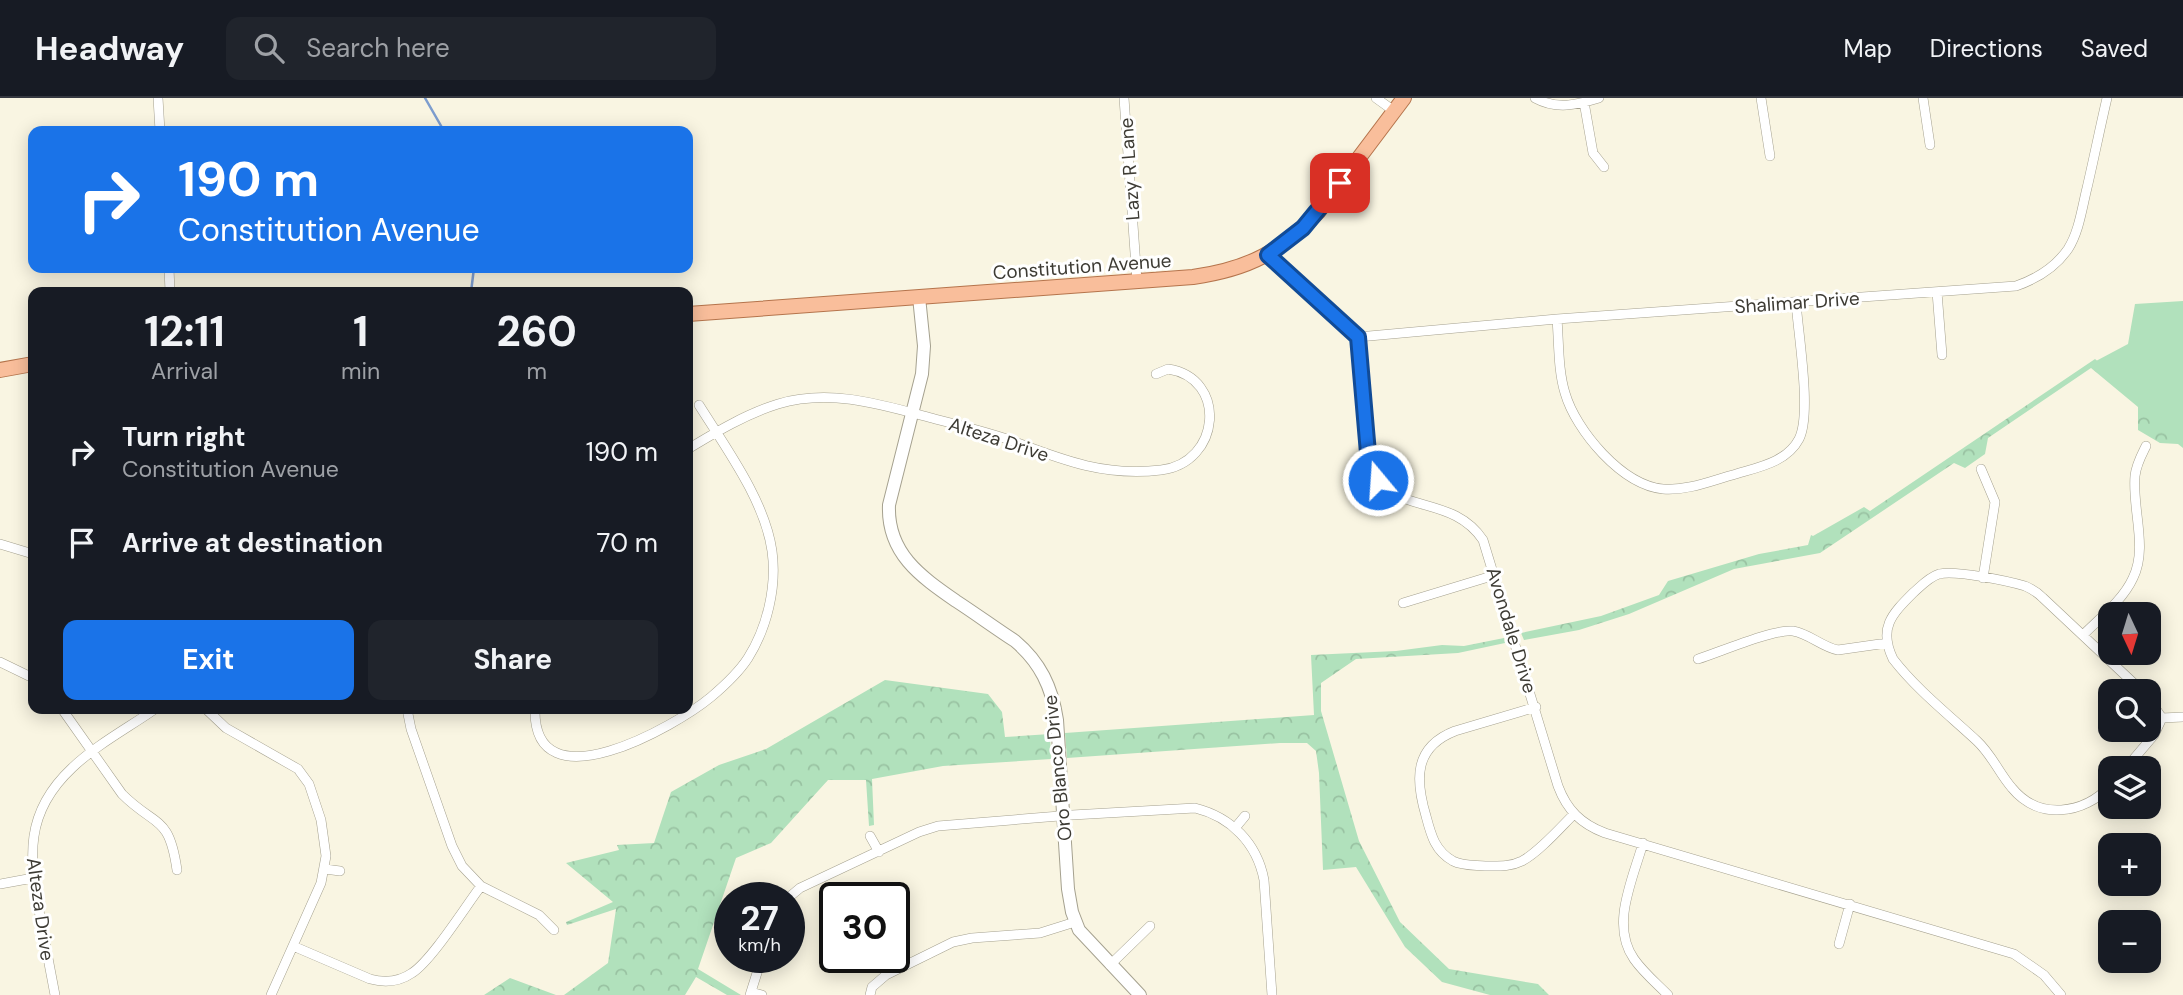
<!DOCTYPE html>
<html lang="en">
<head>
<meta charset="utf-8">
<style>
  :root { --surface:#171b24; --page:#20242c; --text:#f1f3f6; --muted:#9ea1a6; --line:#363941; --accent:#1a73e8 }
  body { margin:0; font-family:"DM Sans",sans-serif; background:var(--page); color:var(--text); height:100vh; display:flex; flex-direction:column; font-size:26px; white-space:nowrap }
  * { box-sizing:border-box; margin:0 }
  p { font-size:23px; color:var(--muted) }
  .icon { flex:none; width:38px; height:38px; fill:none; stroke:currentColor; stroke-width:2; stroke-linecap:round; stroke-linejoin:round }
  .map { position:relative; flex:1; overflow:hidden }
  .sheet { position:absolute; left:28px; top:189px; width:665px; height:427px; display:flex; flex-direction:column; background:var(--surface); border-radius:14px; box-shadow:0 4px 18px #0003 }
  .sheet>* { flex:none }
  .top-card { position:absolute; left:28px; top:28px; width:665px; height:147px; border-radius:14px; box-shadow:0 4px 18px #0003; background:#1a73e8; color:#fff; overflow:hidden }
  .needle { width:46px; rotate:176deg }
  .controls { position:absolute; left:2098px; top:504px; display:grid; gap:14px }
  .controls a { display:grid; place-items:center; width:63px; height:63px; border-radius:14px; background:var(--surface); box-shadow:0 4px 18px #0003; font-size:35px }
  .speed { position:absolute; left:714px; top:784px; display:flex; gap:14px; font-size:35px; font-weight:700; text-align:center }
  .speed>* { display:grid; place-content:center; width:91px; height:91px; border-radius:50%; background:var(--surface); box-shadow:0 4px 18px #0003; line-height:1 }
  .speed small { font-size:18px; font-weight:400 }
  .speed .limit { border:4px solid #111; border-radius:10px; background:#fff; color:#111 }
  .pin { position:absolute; display:grid; place-items:center; width:60px; height:60px; color:#fff; margin:-30px; border-radius:14px; box-shadow:0 4px 10px #0006 }
  .me { position:absolute; width:77px; margin:-38px; rotate:342deg; stroke-linejoin:round; filter:drop-shadow(0 0 5px #0008) }
  .turn { display:flex; align-items:center; gap:24px; height:147px; padding:0 35px; font-size:32px }
  .turn .icon { width:91px; height:91px; stroke-width:2.5 }
  .turn b { display:block; font-size:49px; line-height:60px }
  .eta { display:flex; justify-content:space-evenly; align-items:center; height:119px; text-align:center }
  .eta b { font-size:42px; font-weight:700; line-height:49px }
  .primary-button { display:flex; gap:14px; margin-top:auto; padding:14px 35px }
  .primary-button a { flex:1; height:80px; border-radius:14px; background:var(--accent); color:#fff; font-size:28px; font-weight:700; line-height:80px; text-align:center }
  .primary-button a+a { background:var(--page); color:var(--text) }
  ul { padding:0; list-style:none }
  li { display:flex; align-items:center; gap:21px; height:91px; padding:0 35px }
  li div { flex:1 }
  li b { display:block; font-size:26px }
  li em { font-style:normal }
  header { display:flex; align-items:center; gap:42px; box-sizing:border-box; height:98px; padding:0 35px; background:var(--surface); border-bottom:2px solid var(--line) }
  header strong { font-size:33px }
  nav { display:flex; gap:38px; margin-inline-start:auto; font-size:24px }
  .search { width:490px; height:63px; background:var(--page); display:flex; align-items:center; gap:18px; box-sizing:border-box; padding:0 24px; border-radius:14px; color:var(--muted); font-size:26px }
  .map>svg:first-child { display:block }
  .park { fill:url(#park-crowns) }
  .pitch { fill:#b1e1bc }
  .lines { fill:none; stroke-linecap:round; stroke-linejoin:round }
  .stream { stroke:#7d9dce; stroke-width:2.5 }
  .street-casing { stroke:#a5a18f; stroke-width:10 }
  .secondary-casing { stroke:#a5a18f; stroke-width:14 }
  .primary-casing { stroke:#b5744c; stroke-width:16 }
  .street { stroke:#fff; stroke-width:9 }
  .secondary { stroke:#fff; stroke-width:12 }
  .primary { stroke:#f9be9b; stroke-width:14 }
  .route-casing { stroke:#114b97; stroke-width:18 }
  .route { stroke:#1a73e8; stroke-width:12 }
  .labels { text-anchor:middle; stroke-width:6; stroke-linejoin:round; paint-order:stroke }
  .street-label { font-size:19px; fill:#3d3b34; stroke:#fff }
</style>
</head>
<body>
<header>
<strong>Headway</strong>
<div class="search"><svg class="icon" aria-label="search" viewBox="0 0 24 24"><circle cx="10" cy="10" r="6"/><path d="M15 15l6 6"/></svg>Search here</div>
<nav><a>Map</a><a>Directions</a><a>Saved</a></nav>
</header>
<div class="map">
<svg width="2183" height="897" viewBox="0 0 2183 897">
  <defs>
    <pattern id="park-crowns" width="20" height="18" patternUnits="userSpaceOnUse" patternTransform="scale(1.75)"><rect width="20" height="18" fill="#b1e1bc"/><path d="M2 6a3 3 0 1 1 6 0M12 15a3 3 0 1 1 6 0" fill="none" stroke="#99c2a2"/></pattern>
  </defs>
  <rect width="100%" height="100%" fill="#f9f5e2"/>
  <!-- park -->
  <path class="park" d="M2095 261 2183 337V350L2178 346 2160 345 2138 332V309L2091 270 1988 340 1985 356 1965 370 1954 365 1820 455 1734 471 1629 516 1579 532 1524 542 1521 535 1601 518 1659 497 1668 483 1759 456 1808 447 1811 437 1813 438 1864 409 1870 413Z
    M1504 540 1505 545 1458 555 1356 561 1321 585V613L1359 743 1400 824 1449 871 1538 886 1549 897H1490L1442 884 1405 849 1356 769 1323 772 1319 675 1316 653 1307 645H1280L1067 660 1065 635 1314 617 1311 557 1396 553 1442 547 1464 548Z
    M885 582 988 596 1002 614 1005 639 1050 636 1051 661 943 668 872 681 874 727 869 728 866 682H828L771 745 736 760 698 871 741 897H727L696 879 685 897H564L608 865 616 811 567 827 566 824 613 804 566 765 619 752 617 747 654 745 671 694 719 667 766 651Z
    M510 880 556 897H484Z"/>
  <!-- pitch -->
  <path class="pitch" d="M2183 203V338L2096 263 2128 246 2135 206Z"/>
  <g class="lines">
    <!-- stream -->
    <path class="stream" d="M425 0 444 33
      M471 194 474 170"/>
    <defs>
      <path id="street" d="M158 0 160 33
        M1124 0 1137 183
        M1376 0 1394 13
        M1535 0C1557 12 1576 7 1599 0
        M1761 0 1770 58
        M1923 0 1930 47
        M1584 4 1593 55 1604 69
        M1268 157 1358 239 1368 354C1381 424 1448 390 1483 442L1558 688C1567 712 1581 726 1605 735L2014 856 2044 877 2061 897
        M169 170 170 194
        M1937 194 1942 257
        M1557 221C1559 246 1558 272 1565 295 1576 333 1622 387 1663 391 1688 393 1713 382 1736 376 1759 369 1787 364 1799 341 1812 316 1798 235 1796 204
        M1358 239 1557 221 2016 188C2036 181 2055 170 2068 151 2079 134 2082 110 2087 90 2094 60 2100 30 2107 0
        M688 351C716 334 746 316 778 306 831 290 883 307 935 321 959 327 983 333 1007 341 1060 361 1103 379 1161 372 1221 365 1228 280 1168 271L1156 276
        M1981 371 1995 404 1983 480
        M0 446 33 456
        M1403 505 1495 477
        M2083 537C2100 520 2123 502 2133 480 2148 450 2132 411 2135 378 2136 367 2141 358 2146 348
        M1698 561C1720 554 1773 531 1793 533 1810 536 1822 549 1838 552L1887 545
        M0 564 33 580
        M2149 601 2162 620
        M1536 609 1455 633C1414 649 1415 681 1426 718 1431 737 1435 753 1453 763 1463 768 1474 767 1485 768 1498 768 1510 769 1522 763 1539 754 1560 730 1574 716
        M62 611 122 696C156 730 169 716 177 772
        M206 611 226 630 298 671 309 686 321 722 326 758 321 785 271 897
        M407 611 411 631 452 748 462 768 481 788 539 817 554 832
        M535 611C533 710 676 628 711 599 724 588 739 574 748 560 767 530 777 489 772 453 765 403 726 350 699 307
        M2126 670 2154 637 2162 620 2183 619
        M2110 688C2084 716 2039 723 2012 690 1999 675 1992 657 1977 643 1949 617 1916 591 1893 561 1878 530 1892 516 1913 495 1921 488 1929 479 1939 476 1956 472 2008 483 2025 488 2032 491 2038 495 2043 500L2142 593
        M1235 730 1245 718
        M870 738 879 754
        M1643 745C1633 781 1610 827 1634 861 1643 874 1656 885 1668 897
        M325 771 340 773
        M0 786 33 780
        M788 800 800 790 919 734 938 728 1072 717 1195 710C1231 719 1257 745 1264 782L1272 897
        M1839 846 1850 806
        M293 848 370 881C385 885 399 884 412 875 432 862 465 809 481 788
        M1110 867 1150 828
        M751 894 762 897
        M55 897C50 871 45 844 40 818 29 759 24 715 72 670 96 647 128 630 155 611
        M750 897 762 859
        M870 897 872 889 886 877 953 844 972 840 1040 835 1075 824"/>
      <path id="secondary" d="M919 199 924 248 922 276 889 407C887 455 920 478 956 503 976 516 995 530 1015 543 1040 564 1052 589 1057 622L1068 791 1072 814 1079 832 1140 897"/>
      <path id="primary" d="M688 216 1193 179C1249 171 1281 154 1319 113L1404 0
        M0 272 33 266"/>
    </defs>
    <!-- street casing -->
    <use href="#street" class="street-casing"/>
    <!-- secondary casing -->
    <use href="#secondary" class="secondary-casing"/>
    <!-- primary casing -->
    <use href="#primary" class="primary-casing"/>
    <!-- street -->
    <use href="#street" class="street"/>
    <!-- secondary -->
    <use href="#secondary" class="secondary"/>
    <!-- primary -->
    <use href="#primary" class="primary"/>
  </g>
  <g class="lines">
    <defs>
      <path id="route" d="M1340 85 1303 130 1268 157 1358 239 1368 355 1370 367 1378 382"/>
    </defs>
    <!-- route casing -->
    <use href="#route" class="route-casing"/>
    <!-- route -->
    <use href="#route" class="route"/>
  </g>
  <g class="labels">
    <!-- street labels -->
    <g class="street-label">
      <text transform="translate(1129 71) rotate(-94)" y="7">Lazy R Lane</text>
      <text transform="translate(1082 168) rotate(-4)" y="7">Constitution Avenue</text>
      <text transform="translate(1797 204) rotate(-4)" y="7">Shalimar Drive</text>
      <text transform="translate(999 341) rotate(18)" y="7">Alteza Drive</text>
      <text transform="translate(1512 532) rotate(73)" y="7">Avondale Drive</text>
      <text transform="translate(1057 670) rotate(-96)" y="7">Oro Blanco Drive</text>
      <text transform="translate(41 811) rotate(82)" y="7">Alteza Drive</text>
    </g>
  </g>
</svg>
<div class="controls">
<a><svg class="needle" viewBox="-14 -14 28 28"><path d="M0-13l5 13h-10z" fill="#e53935"/><path d="M0 13l5-13h-10z" fill="#9ea1a6"/></svg></a>
<a><svg class="icon" aria-label="search" viewBox="0 0 24 24"><circle cx="10" cy="10" r="6"/><path d="M15 15l6 6"/></svg></a>
<a><svg class="icon" aria-label="layers" viewBox="0 0 24 24"><path d="M12 4l9 5-9 5-9-5zM3 14l9 5 9-5"/></svg></a>
<a>+</a>
<a>−</a>
</div>
<div class="speed"><div>27<small>km/h</small></div><div class="limit">30</div></div>
<div class="pin" style="left:1340px;top:85px;background:#d93025"><svg class="icon" aria-label="arrive" viewBox="0 0 24 24"><path d="M6 21V4h12l-3 4 3 4H6"/></svg></div>
<svg class="me" style="left:1378px;top:382px" viewBox="-20 -20 40 40"><circle r="17" fill="#1a73e8" stroke="#fff" stroke-width="3"/><path d="M0-11L8 9 0 5-8 9z" fill="#fff"/></svg>
<div class="top-card">
<div class="turn"><svg class="icon" aria-label="right" viewBox="0 0 24 24"><path d="M7 20v-9h11M14 6l5 5-5 5"/></svg><div><b>190 m</b>Constitution Avenue</div></div>
</div>
<section class="sheet">
<div class="eta">
<div><b>12:11</b><p>Arrival</p></div>
<div><b>1</b><p>min</p></div>
<div><b>260</b><p>m</p></div>
</div>
<ul>
<li><svg class="icon" aria-label="right" viewBox="0 0 24 24"><path d="M7 20v-9h11M14 6l5 5-5 5"/></svg><div><b>Turn right</b><p>Constitution Avenue</p></div><em>190 m</em></li>
<li><svg class="icon" aria-label="arrive" viewBox="0 0 24 24"><path d="M6 21V4h12l-3 4 3 4H6"/></svg><div><b>Arrive at destination</b></div><em>70 m</em></li>
</ul>
<div class="primary-button"><a>Exit</a><a>Share</a></div>
</section>
</div>
</body>
</html>
